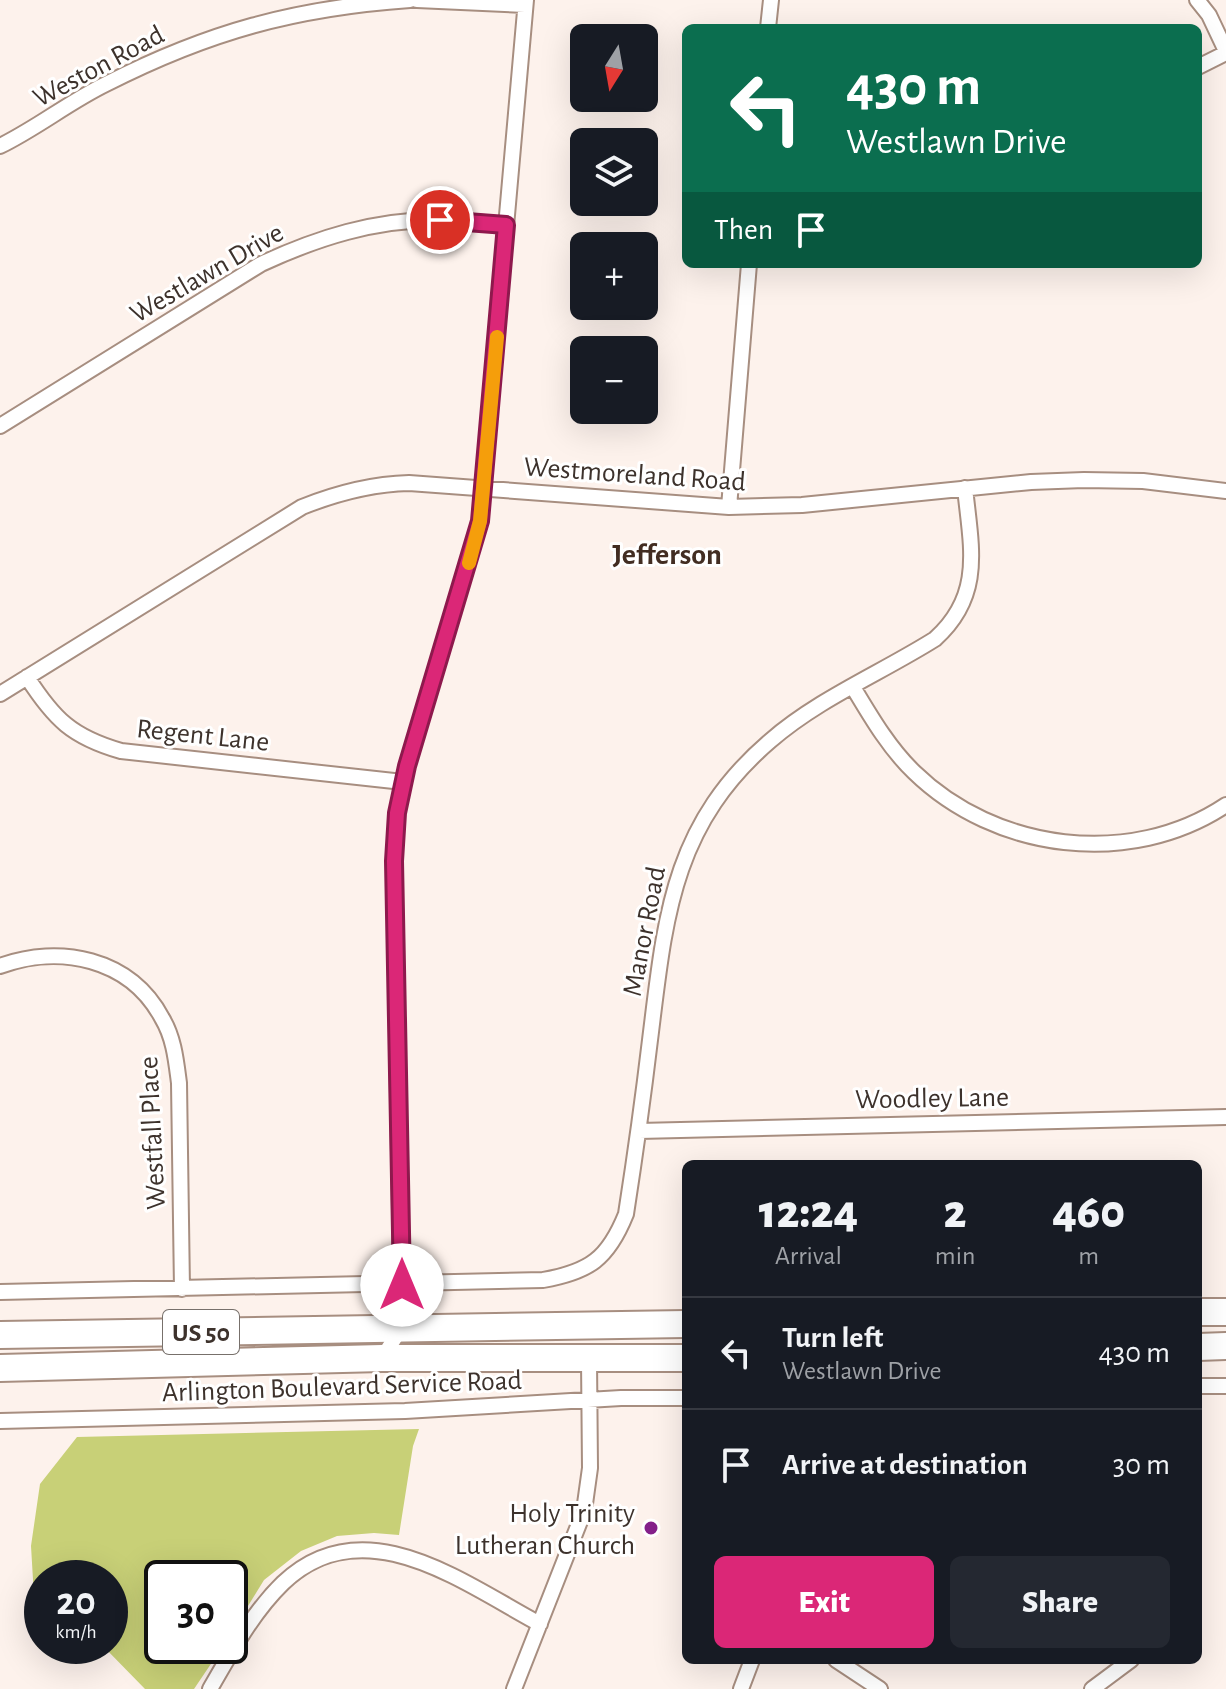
<!DOCTYPE html>
<html lang="en">
<head>
<meta charset="utf-8">
<style>
  :root { --surface:#171b24; --page:#242831; --text:#f1f3f6; --muted:#9ea1a6; --line:#363941; --accent:#db2777 }
  body { margin:0; font-family:"Alegreya Sans",sans-serif; background:var(--page); color:var(--text); height:100vh; display:flex; flex-direction:column; font-size:30px; white-space:nowrap }
  * { box-sizing:border-box; margin:0 }
  p { font-size:26px; color:var(--muted) }
  .icon { flex:none; width:44px; height:44px; fill:none; stroke:currentColor; stroke-width:2; stroke-linecap:round; stroke-linejoin:round }
  .map { position:relative; flex:1; overflow:hidden }
  .panel { position:absolute; left:682px; top:1160px; width:520px; height:504px; display:flex; flex-direction:column; background:var(--surface); border-radius:12px; box-shadow:0 8px 32px #0002 }
  .panel>* { flex:none }
  .guide { position:absolute; left:682px; top:24px; width:520px; height:244px; border-radius:12px; box-shadow:0 8px 32px #0002; background:#0b6e4f; color:#fff; overflow:hidden }
  .needle { width:52px; rotate:191deg }
  .tools { position:absolute; left:570px; top:24px; display:grid; gap:16px }
  .tools a { display:grid; place-items:center; width:88px; height:88px; border-radius:12px; background:var(--surface); box-shadow:0 8px 32px #0002; font-size:40px }
  .speed { position:absolute; left:24px; top:1560px; display:flex; gap:16px; font-size:40px; font-weight:700; text-align:center }
  .speed>* { display:grid; place-content:center; width:104px; height:104px; border-radius:50%; background:var(--surface); box-shadow:0 8px 32px #0002; line-height:1 }
  .speed small { font-size:20px; font-weight:400 }
  .speed .limit { border:4px solid #111; border-radius:12px; background:#fff; color:#111 }
  .pin { position:absolute; display:grid; place-items:center; width:68px; height:68px; color:#fff; margin:-34px; border:4px solid #fff; border-radius:50%; box-shadow:0 2px 8px #0007 }
  .me { position:absolute; width:88px; margin:-44px; rotate:0deg; stroke-linejoin:round; filter:drop-shadow(0 0 6px #0008) }
  .turn { display:flex; align-items:center; gap:28px; height:168px; padding:0 32px; font-size:36px }
  .turn .icon { width:104px; height:104px; stroke-width:2.5 }
  .turn b { display:block; font-size:56px; line-height:68px }
  .then { display:flex; align-items:center; height:76px; padding:0 32px; background:#0003; gap:16px; font-size:30px }
  .eta { display:flex; justify-content:space-evenly; align-items:center; height:136px; text-align:center }
  .eta b { font-size:48px; font-weight:800; line-height:56px }
  .primary-button { display:flex; gap:16px; margin-top:auto; padding:16px 32px }
  .primary-button a { flex:1; height:92px; border-radius:12px; background:var(--accent); color:#fff; font-size:32px; font-weight:800; line-height:92px; text-align:center }
  .primary-button a+a { background:var(--page); color:var(--text) }
  ul { padding:0; list-style:none }
  li { display:flex; align-items:center; gap:24px; height:112px; padding:0 32px; border-top:2px solid var(--line) }
  li div { flex:1 }
  li b { display:block; font-size:30px }
  li em { font-style:normal }
  .map>svg:first-child { display:block }
  .green { fill:#c8d077 }
  .lines { fill:none; stroke-linecap:round; stroke-linejoin:round }
  .street-casing { stroke:#a78e80; stroke-width:18 }
  .highway-casing { stroke:#a78e80; stroke-width:30 }
  .street { stroke:#fff; stroke-width:14 }
  .highway { stroke:#fff; stroke-width:26 }
  .route-casing { stroke:#8e194d; stroke-width:20 }
  .route { stroke:#db2777; stroke-width:14 }
  .slow { stroke:#f59e0b; stroke-width:14 }
  .poi-dot { fill:#84208a; stroke:#fff; stroke-width:3 }
  .labels { text-anchor:middle; stroke-width:6; stroke-linejoin:round; paint-order:stroke }
  .shield { fill:#fff; stroke:#77706b; stroke-width:2 }
  .shield-label { font-size:26px; font-weight:bold; fill:#3d322c }
  .street-label { font-size:28px; fill:#3d322c; stroke:#fff }
  .poi-label { font-size:28px; fill:#3d322c; stroke:#fff; text-anchor:end }
  .neighbourhood-label { font-size:30px; font-weight:bold; fill:#422d22; stroke:#fff }
</style>
</head>
<body>
<div class="map">
<svg width="1226" height="1689" viewBox="0 0 1226 1689">
  <rect width="100%" height="100%" fill="#fdf2ec"/>
  <!-- green -->
  <path class="green" d="M419 1429 413 1446 399 1535 374 1533 337 1536 301 1551 264 1580 230 1635V1578H162V1646H223L194 1689H145L103 1646H110V1578H42V1646H60L37 1647 31 1546 40 1484 77 1437Z"/>
  <g class="lines">
    <defs>
      <path id="street" d="M417 0 525 5
        M1197 0 1209 15 1226 51
        M768 28 771 0
        M1198 67 1226 53
        M0 146C37 128 69 102 106 84 208 32 295 8 410 0
        M0 426 261 264C317 238 376 219 439 220 461 220 484 223 506 225
        M729 507 749 264
        M27 677C54 719 72 737 121 751L403 782
        M853 687C871 717 889 748 914 772 995 851 1130 869 1226 805
        M0 694 302 507C337 493 371 484 409 483L729 507 802 505 1031 482 1084 480 1143 481 1226 491
        M0 966C59 944 130 958 162 1018 174 1038 176 1060 179 1083L182 1289
        M639 1131 1226 1117
        M0 1292 543 1280C589 1272 608 1259 626 1214 635 1156 643 1099 650 1040 665 920 671 826 770 741 818 699 881 673 935 639 984 595 971 547 965 488
        M382 1358 402 1327 394 861 397 813 407 766 480 521 526 0
        M1198 1386H1226
        M0 1421 405 1411 621 1398H686
        M836 1660 880 1689
        M210 1689C231 1653 252 1613 283 1583 364 1506 463 1583 540 1624
        M514 1689 584 1511 590 1468 589 1360
        M741 1689 752 1660
        M1092 1689 1131 1660"/>
      <path id="highway" d="M1198 1312H1226
        M0 1335 686 1324
        M1198 1347 1226 1346
        M0 1368 382 1358H686"/>
    </defs>
    <!-- street casing -->
    <use href="#street" class="street-casing"/>
    <!-- highway casing -->
    <use href="#highway" class="highway-casing"/>
    <!-- street -->
    <use href="#street" class="street"/>
    <!-- highway -->
    <use href="#highway" class="highway"/>
  </g>
  <g class="lines">
    <defs>
      <path id="route" d="M402 1285 394 861 397 813 407 766 480 521 506 225 440 220"/>
    </defs>
    <!-- route casing -->
    <use href="#route" class="route-casing"/>
    <!-- route -->
    <use href="#route" class="route"/>
    <!-- slow -->
    <path class="slow" d="M469 563 480 521 497 337"/>
  </g>
  <!-- markers -->
  <circle class="poi-dot" cx="651" cy="1528" r="8"/>
  <g class="labels">
    <!-- shield labels -->
    <rect class="shield" x="163" y="1310" width="76" height="44" rx="6"/>
    <g class="shield-label">
      <text x="201" y="1341">US 50</text>
    </g>
    <!-- street labels -->
    <g class="street-label">
      <text transform="translate(98 65) rotate(-28)" y="10">Weston Road</text>
      <text transform="translate(206 272) rotate(-30)" y="10">Westlawn Drive</text>
      <text transform="translate(635 473) rotate(4)" y="10">Westmoreland Road</text>
      <text transform="translate(203 734) rotate(6)" y="10">Regent Lane</text>
      <text transform="translate(643 931) rotate(-79)" y="10">Manor Road</text>
      <text transform="translate(932 1097) rotate(-1)" y="10">Woodley Lane</text>
      <text transform="translate(151 1133) rotate(-93)" y="10">Westfall Place</text>
      <text transform="translate(342 1385) rotate(-2)" y="10">Arlington Boulevard Service Road</text>
    </g>
    <!-- poi labels -->
    <g class="poi-label">
      <text x="635" y="1522">Holy Trinity<tspan x="635" dy="32">Lutheran Church</tspan></text>
    </g>
    <!-- neighbourhood labels -->
    <g class="neighbourhood-label">
      <text x="667" y="564">Jefferson</text>
    </g>
  </g>
</svg>
<div class="tools">
<a><svg class="needle" viewBox="-14 -14 28 28"><path d="M0-13l5 13h-10z" fill="#e53935"/><path d="M0 13l5-13h-10z" fill="#9ea1a6"/></svg></a>
<a><svg class="icon" aria-label="layers" viewBox="0 0 24 24"><path d="M12 4l9 5-9 5-9-5zM3 14l9 5 9-5"/></svg></a>
<a>+</a>
<a>−</a>
</div>
<div class="speed"><div>20<small>km/h</small></div><div class="limit">30</div></div>
<div class="pin" style="left:440px;top:220px;background:#d93025"><svg class="icon" aria-label="arrive" viewBox="0 0 24 24"><path d="M6 21V4h12l-3 4 3 4H6"/></svg></div>
<svg class="me" style="left:402px;top:1285px" viewBox="-20 -20 40 40"><circle r="19" fill="#fff"/><path d="M0-13L10 11 0 6-10 11z" fill="#db2777"/></svg>
<div class="guide">
<div class="turn"><svg class="icon" aria-label="left" viewBox="0 0 24 24"><path d="M17 20v-9H6M10 6l-5 5 5 5"/></svg><div><b>430 m</b>Westlawn Drive</div></div>
<div class="then">Then<svg class="icon" aria-label="arrive" viewBox="0 0 24 24"><path d="M6 21V4h12l-3 4 3 4H6"/></svg></div>
</div>
<section class="panel">
<div class="eta">
<div><b>12:24</b><p>Arrival</p></div>
<div><b>2</b><p>min</p></div>
<div><b>460</b><p>m</p></div>
</div>
<ul>
<li><svg class="icon" aria-label="left" viewBox="0 0 24 24"><path d="M17 20v-9H6M10 6l-5 5 5 5"/></svg><div><b>Turn left</b><p>Westlawn Drive</p></div><em>430 m</em></li>
<li><svg class="icon" aria-label="arrive" viewBox="0 0 24 24"><path d="M6 21V4h12l-3 4 3 4H6"/></svg><div><b>Arrive at destination</b></div><em>30 m</em></li>
</ul>
<div class="primary-button"><a>Exit</a><a>Share</a></div>
</section>
</div>
</body>
</html>
